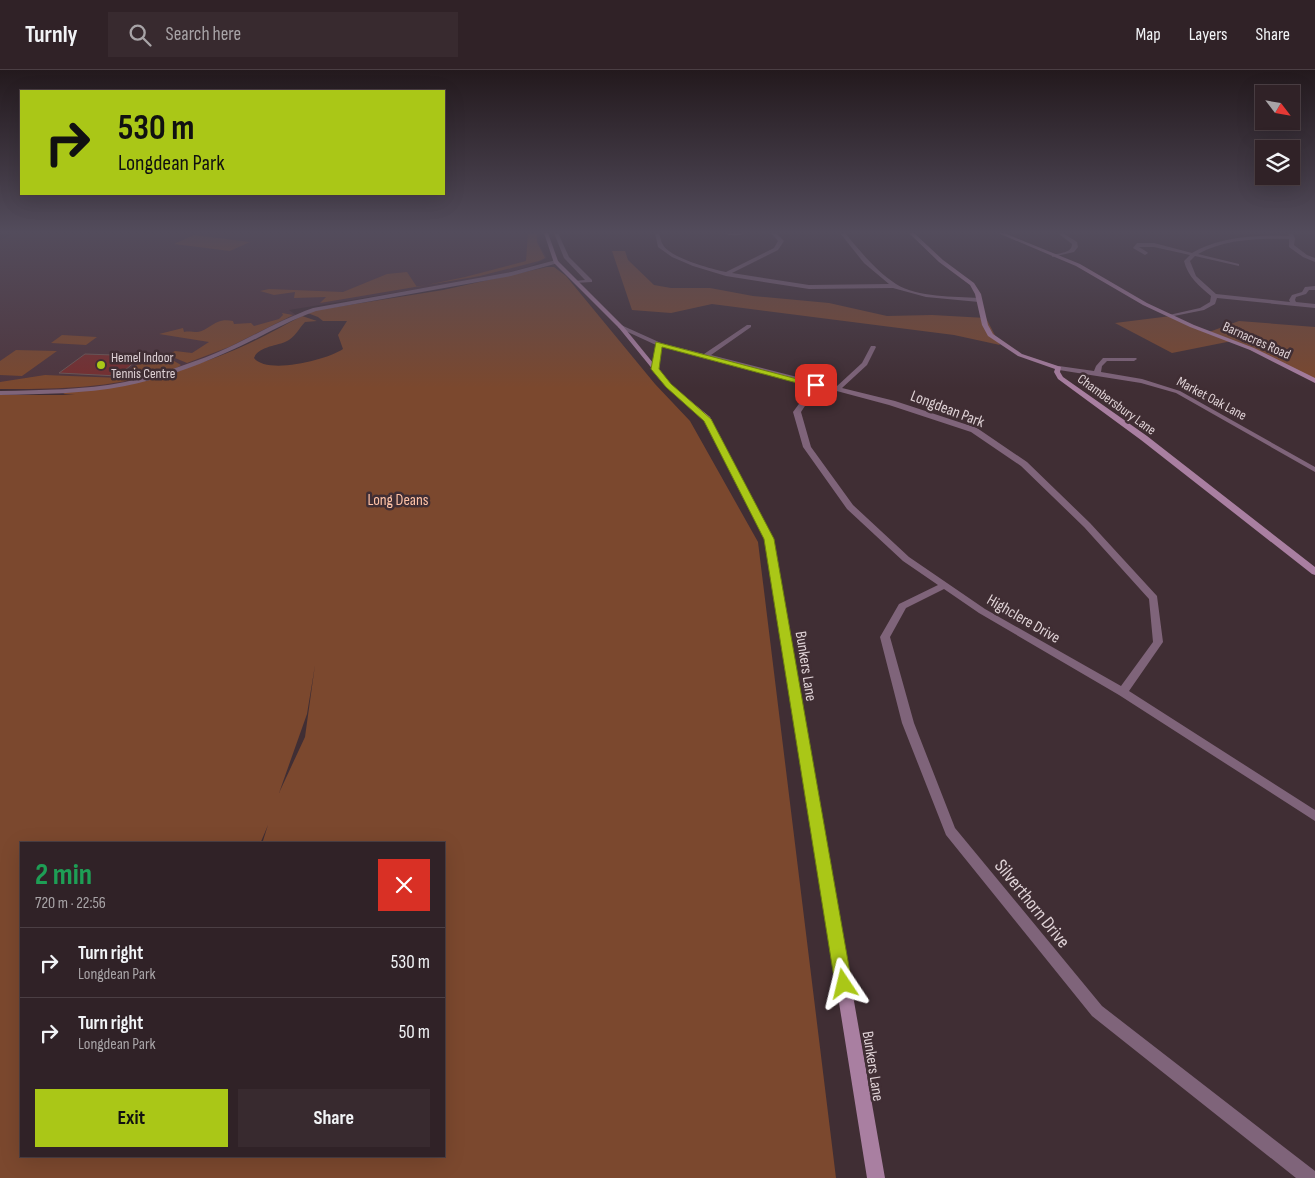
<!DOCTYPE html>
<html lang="en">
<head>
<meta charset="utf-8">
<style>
  :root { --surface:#302227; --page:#382a2f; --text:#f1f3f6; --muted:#a8a4a7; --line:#4b3f44; --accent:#aac717 }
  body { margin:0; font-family:"Sofia Sans Condensed",sans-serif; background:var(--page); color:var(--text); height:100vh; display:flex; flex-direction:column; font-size:19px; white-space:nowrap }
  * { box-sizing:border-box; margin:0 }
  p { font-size:16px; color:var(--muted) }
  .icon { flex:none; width:28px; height:28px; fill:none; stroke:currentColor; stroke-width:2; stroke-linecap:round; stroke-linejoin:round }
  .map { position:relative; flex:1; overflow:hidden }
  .sheet { position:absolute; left:20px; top:772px; width:425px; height:315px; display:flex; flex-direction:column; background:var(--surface); border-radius:0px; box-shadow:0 5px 20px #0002,0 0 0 1px var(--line) }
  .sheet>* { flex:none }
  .banner { position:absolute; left:20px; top:20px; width:425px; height:105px; border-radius:0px; box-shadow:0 5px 20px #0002,0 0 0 1px var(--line); background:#aac717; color:#111; overflow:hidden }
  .needle { width:32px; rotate:121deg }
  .fabs { position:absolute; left:1255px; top:15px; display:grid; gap:10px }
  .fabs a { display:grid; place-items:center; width:45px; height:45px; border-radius:0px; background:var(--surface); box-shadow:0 5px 20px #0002,0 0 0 1px var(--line); font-size:25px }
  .pin { position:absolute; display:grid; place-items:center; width:42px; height:42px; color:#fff; margin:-21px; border-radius:10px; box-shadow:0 2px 8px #0006 }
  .me { position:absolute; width:55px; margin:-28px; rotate:350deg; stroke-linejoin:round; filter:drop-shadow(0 0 4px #0008) }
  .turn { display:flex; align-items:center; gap:18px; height:105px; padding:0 15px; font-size:22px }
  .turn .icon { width:65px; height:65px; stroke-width:2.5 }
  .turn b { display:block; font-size:35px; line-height:42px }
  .round { display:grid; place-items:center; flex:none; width:52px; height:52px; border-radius:0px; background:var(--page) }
  .head { display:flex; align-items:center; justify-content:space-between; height:85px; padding:0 15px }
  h1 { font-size:30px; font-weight:700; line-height:38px; color:#1e9e55 }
  .action { display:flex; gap:10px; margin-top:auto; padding:10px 15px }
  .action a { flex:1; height:58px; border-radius:0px; background:var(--accent); color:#111; font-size:20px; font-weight:700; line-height:58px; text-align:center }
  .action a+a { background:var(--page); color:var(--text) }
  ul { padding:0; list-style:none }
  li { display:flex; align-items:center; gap:15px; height:70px; padding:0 15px; border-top:1px solid var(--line) }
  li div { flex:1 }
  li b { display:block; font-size:19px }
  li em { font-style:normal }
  header { display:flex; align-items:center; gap:30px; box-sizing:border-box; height:70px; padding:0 25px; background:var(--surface); border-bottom:1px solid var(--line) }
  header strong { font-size:24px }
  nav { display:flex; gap:28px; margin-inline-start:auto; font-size:18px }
  .search { width:350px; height:45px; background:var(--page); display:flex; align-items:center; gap:12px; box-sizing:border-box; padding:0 18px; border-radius:0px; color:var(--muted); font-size:19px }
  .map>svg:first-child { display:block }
  .built { fill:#4e353d }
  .green { fill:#7b482e; fill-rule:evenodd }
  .building { fill:#762e2f; stroke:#6c5655 }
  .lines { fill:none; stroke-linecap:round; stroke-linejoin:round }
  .street { fill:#7f647a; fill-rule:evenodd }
  .secondary { fill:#a97fa1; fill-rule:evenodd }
  .route { fill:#aac717; stroke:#6e810f }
  .poi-dot { fill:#aac717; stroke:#402e34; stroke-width:2 }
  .labels { text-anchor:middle; stroke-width:5; stroke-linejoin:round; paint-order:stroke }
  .far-street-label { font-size:14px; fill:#dfd2d6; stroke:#402e34 }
  .far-poi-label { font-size:14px; fill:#dfd2d6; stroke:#402e34; text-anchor:start }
  .street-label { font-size:16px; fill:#dfd2d6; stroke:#402e34 }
  .park-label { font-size:16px; fill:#fec2a6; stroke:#402e34 }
  .near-street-label { font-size:19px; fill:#dfd2d6; stroke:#402e34 }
</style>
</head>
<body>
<header>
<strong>Turnly</strong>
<div class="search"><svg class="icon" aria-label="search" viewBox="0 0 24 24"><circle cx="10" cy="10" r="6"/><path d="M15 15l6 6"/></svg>Search here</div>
<nav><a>Map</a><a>Layers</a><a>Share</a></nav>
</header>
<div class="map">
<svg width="1315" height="1108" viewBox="0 0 1315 1108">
  <rect width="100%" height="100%" fill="#402e34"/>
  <!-- built -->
  <path class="built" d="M14 163H539L540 176 547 188 531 196 492 207 289 240 296 245 231 277 196 292 160 304 112 316 56 320 0 319V170Z"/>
  <!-- green -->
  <path class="green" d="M528 163H537V172L545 188 539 191 480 206 320 233 326 227 294 228 295 222 274 225 260 221 269 219 343 222 387 204 407 202 417 217 465 207 526 191Z
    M194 165 250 172 230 181 174 174Z
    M612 181H625L628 190 654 215 671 218H710L753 226 829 233 887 246 932 245 986 248 1000 275 954 265 712 234 671 243 632 240Z
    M547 197H554L566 206 655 314 690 351 758 472 836 1108H0V325H75L63 324 67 322C119 317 178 303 227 283 253 273 277 259 302 246L317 251 305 252C299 258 295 268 285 272 275 276 258 277 254 288 267 305 327 290 343 279L338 265 347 251H323L318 247 305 242 443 220ZM315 595 305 667 279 723 307 644ZM268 755 262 774H444V1086H21V774H260Z
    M282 243 293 245 229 277 187 293 168 285 175 281 192 283 209 272 159 264 183 258 184 262C188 261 193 262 197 262 210 261 214 247 233 251L234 254 251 253 254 256 279 249 283 245Z
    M1171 246 1209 262 1239 251 1315 257V311L1232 271 1172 283 1115 253Z
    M62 265 97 267 86 275 51 273Z
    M16 280 57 281 22 306 0 305V291Z
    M160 283 181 295C174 301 161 303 152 305 100 319 53 319 0 319V312L45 305 121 308 133 297Z"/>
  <!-- building -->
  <path class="building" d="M85 284 142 286 118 306 59 303Z"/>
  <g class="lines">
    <!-- street -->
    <path class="street" d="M554 163H558L569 187 592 210V212L574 213V211L585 210 564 188Z
      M655 163H659C660 166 661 172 663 175 671 188 711 199 726 202L774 178 778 171 771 163H776L784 171 778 180 732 203 809 215 889 214 864 193 840 163H845C860 181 876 201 896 214 918 228 954 226 979 228L982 230 979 232 926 227 893 218 809 219 726 206 693 196 672 187 658 177Z
      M724 163H745C741 166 728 166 724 163Z
      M1058 163H1063L1077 172 1078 177 1074 182 1052 187V185C1060 183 1072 183 1072 174Z
      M1288 163H1292L1295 168 1294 175 1307 185 1315 188V192L1303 187 1289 177V169C1258 168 1225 169 1198 184L1239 194V196L1195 186 1190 191 1196 206 1216 224 1290 232 1289 230 1292 225 1302 222 1305 217 1315 216V220H1309L1306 224 1296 227 1295 230 1296 232 1315 234V238L1217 228 1215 234 1204 240 1169 247V245L1200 238 1210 232 1211 226C1199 216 1188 207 1184 191L1190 185 1154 177H1139L1147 182 1148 183 1145 185 1133 178 1137 173H1154L1192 183C1221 166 1257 165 1289 166Z
      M556 190 559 192 558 193 511 206 316 241C284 252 255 271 223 284 192 298 159 309 125 316 84 324 42 324 0 325V321C42 320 84 320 125 312 156 305 187 295 216 283 249 269 279 250 313 238L511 202Z
      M621 255 661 273 704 284 747 255H751V257L711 285 836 317 862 293 871 276H875L876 277 867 295 842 318 895 331 977 358 1027 392 1090 453 1157 526 1163 572 1129 621 1315 740V751L1119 625 979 543 944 519 906 538 890 567 914 653 955 758 1102 936 1315 1101V1108H1296L1092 946 946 765 902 653 880 567 899 534 938 515 903 491 847 439 803 377 793 342 813 315 662 277 658 299 653 300 656 275 619 258 618 257ZM818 316 889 335 971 362 1021 396 1084 457 1149 529 1153 572 1121 616 985 539 909 487 853 435 811 377 801 342Z
      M1103 288H1136L1137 289 1134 291H1107L1102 296 1101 302 1142 309 1180 321 1315 397V402L1176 323 1141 313 1059 300 1056 298 1059 296 1094 301 1096 296Z"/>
    <!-- secondary -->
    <path class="secondary" d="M544 163H548L558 191 623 256 671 315 710 347 773 469 885 1108H867L765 469 704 350 667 317 619 258 554 193Z
      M909 163H914L943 190 974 213 981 224 988 255 993 264 1022 284 1061 297 1060 302 1063 307 1147 366 1315 497V505L1312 504 1141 370 1058 309 1054 302 1055 299 1018 286 988 266 982 255 975 224 970 215 939 192Z
      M998 163H1004L1080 194 1147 233 1194 255 1254 278 1315 308V313L1250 280 1190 257 1143 235 1076 196Z"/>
  </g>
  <!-- sky -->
  <linearGradient id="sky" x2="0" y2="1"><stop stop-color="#23191d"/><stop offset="0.51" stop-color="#534c5c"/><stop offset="1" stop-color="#534c5c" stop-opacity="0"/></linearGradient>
  <rect width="1315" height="318" fill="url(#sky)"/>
  <!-- route -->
  <path class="route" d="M656 272 820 315 816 318 662 277 659 299 671 314 711 349 774 469 852 914 850 920 844 922 838 920 835 914 764 469 704 351 666 317 651 299Z"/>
  <!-- markers -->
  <circle class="poi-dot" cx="101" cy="295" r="5"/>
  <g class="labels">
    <!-- far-street labels -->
    <g class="far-street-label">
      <text transform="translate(1257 270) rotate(24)" y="5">Barnacres Road</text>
      <text transform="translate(1212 328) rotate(28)" y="5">Market Oak Lane</text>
      <text transform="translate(1117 334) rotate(36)" y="5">Chambersbury Lane</text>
    </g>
    <!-- far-poi labels -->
    <g class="far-poi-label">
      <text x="111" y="292">Hemel Indoor<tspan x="111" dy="16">Tennis Centre</tspan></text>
    </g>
    <!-- street labels -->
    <g class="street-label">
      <text transform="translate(948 338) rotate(21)" y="6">Longdean Park</text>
      <text transform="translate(1024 548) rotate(30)" y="6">Highclere Drive</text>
      <text transform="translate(807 596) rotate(81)" y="6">Bunkers Lane</text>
      <text transform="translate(874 996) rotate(81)" y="6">Bunkers Lane</text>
    </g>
    <!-- park labels -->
    <g class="park-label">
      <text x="398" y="435">Long Deans</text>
    </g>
    <!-- near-street labels -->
    <g class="near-street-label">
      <text transform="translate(1033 833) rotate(51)" y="7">Silverthorn Drive</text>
    </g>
  </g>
</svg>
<div class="fabs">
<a><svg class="needle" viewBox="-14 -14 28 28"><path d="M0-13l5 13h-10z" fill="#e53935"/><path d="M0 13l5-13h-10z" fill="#a8a4a7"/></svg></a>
<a><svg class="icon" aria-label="layers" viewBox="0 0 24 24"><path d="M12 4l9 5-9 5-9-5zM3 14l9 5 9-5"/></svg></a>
</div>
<div class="pin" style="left:816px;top:315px;background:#d93025"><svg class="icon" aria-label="arrive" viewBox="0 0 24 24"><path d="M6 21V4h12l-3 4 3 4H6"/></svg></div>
<svg class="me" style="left:844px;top:914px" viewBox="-20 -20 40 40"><path d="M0-17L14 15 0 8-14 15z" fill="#aac717" stroke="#fff" stroke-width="4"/></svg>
<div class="banner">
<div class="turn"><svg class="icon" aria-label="right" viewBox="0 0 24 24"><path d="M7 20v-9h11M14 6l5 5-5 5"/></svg><div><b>530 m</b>Longdean Park</div></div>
</div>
<section class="sheet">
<div class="head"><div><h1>2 min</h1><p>720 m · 22:56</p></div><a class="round" style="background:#d93025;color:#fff"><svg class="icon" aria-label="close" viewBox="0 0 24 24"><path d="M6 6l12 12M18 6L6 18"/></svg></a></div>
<ul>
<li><svg class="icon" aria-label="right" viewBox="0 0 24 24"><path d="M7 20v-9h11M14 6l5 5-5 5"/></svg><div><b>Turn right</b><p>Longdean Park</p></div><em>530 m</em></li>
<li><svg class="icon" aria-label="right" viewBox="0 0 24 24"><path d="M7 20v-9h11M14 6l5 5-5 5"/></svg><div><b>Turn right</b><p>Longdean Park</p></div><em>50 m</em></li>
</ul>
<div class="action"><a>Exit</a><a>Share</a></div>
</section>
</div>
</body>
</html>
